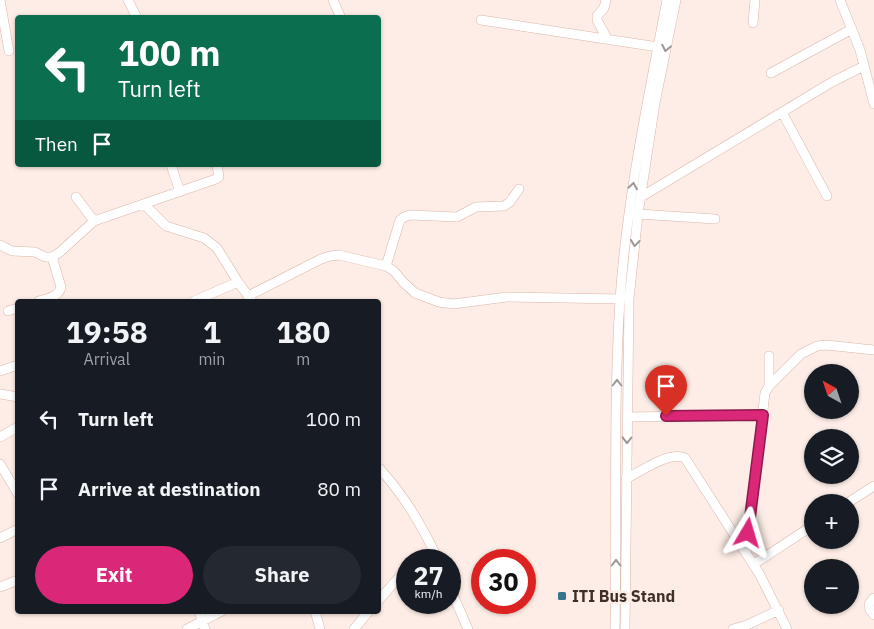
<!DOCTYPE html>
<html lang="en">
<head>
<meta charset="utf-8">
<style>
  :root { --surface:#171b24; --page:#242831; --text:#f1f3f6; --muted:#9ea1a6; --accent:#db2777 }
  body { margin:0; font-family:"IBM Plex Sans",sans-serif; background:var(--page); color:var(--text); height:100vh; display:flex; flex-direction:column; font-size:19px; white-space:nowrap }
  * { box-sizing:border-box; margin:0 }
  p { font-size:16px; color:var(--muted) }
  .icon { flex:none; width:28px; height:28px; fill:none; stroke:currentColor; stroke-width:2; stroke-linecap:round; stroke-linejoin:round }
  .map { position:relative; flex:1; overflow:hidden }
  .drawer { position:absolute; left:15px; top:299px; width:366px; height:315px; display:flex; flex-direction:column; background:var(--surface); border-radius:5px; box-shadow:0 1px 4px #0004 }
  .drawer>* { flex:none }
  .banner { position:absolute; left:15px; top:15px; width:366px; height:152px; border-radius:5px; box-shadow:0 1px 4px #0004; background:#0b6e4f; color:#fff; overflow:hidden }
  .needle { width:32px; rotate:320deg }
  .fabs { position:absolute; left:804px; top:364px; display:grid; gap:10px }
  .fabs a { display:grid; place-items:center; width:55px; height:55px; border-radius:50%; background:var(--surface); box-shadow:0 1px 4px #0004; font-size:25px }
  .speed { position:absolute; left:396px; top:549px; display:flex; gap:10px; font-size:25px; font-weight:700; text-align:center }
  .speed>* { display:grid; place-content:center; width:65px; height:65px; border-radius:50%; background:var(--surface); box-shadow:0 1px 4px #0004; line-height:1 }
  .speed small { font-size:12px; font-weight:400 }
  .speed .limit { border:8px solid #d22; background:#fff; color:#111 }
  .pin { position:absolute; display:grid; place-items:center; width:42px; height:42px; color:#fff; margin:-51px -21px; border-radius:50% 50% 50% 0; rotate:-45deg; box-shadow:0 0 5px #0007 }
  .pin .icon { rotate:45deg }
  .me { position:absolute; width:55px; margin:-28px; rotate:7deg; stroke-linejoin:round; filter:drop-shadow(0 0 4px #0008) }
  .turn { display:flex; align-items:center; gap:18px; height:105px; padding:0 20px; font-size:22px }
  .turn .icon { width:65px; height:65px; stroke-width:2.5 }
  .turn b { display:block; font-size:35px; line-height:42px }
  .then { display:flex; align-items:center; height:48px; padding:0 20px; background:#0003; gap:10px; font-size:19px }
  .eta { display:flex; justify-content:space-evenly; align-items:center; height:85px; text-align:center }
  .eta b { font-size:30px; font-weight:700; line-height:35px }
  .cta { display:flex; gap:10px; margin-top:auto; padding:10px 20px }
  .cta a { flex:1; height:58px; border-radius:30px; background:var(--accent); color:#fff; font-size:20px; font-weight:700; line-height:58px; text-align:center }
  .cta a+a { background:var(--page); color:var(--text) }
  ul { padding:0; list-style:none }
  li { display:flex; align-items:center; gap:15px; height:70px; padding:0 20px }
  li div { flex:1 }
  li b { display:block; font-size:19px }
  li em { font-style:normal }
  .map>svg:first-child { display:block }
  .lines { fill:none; stroke-linecap:round; stroke-linejoin:round }
  .minor-casing { stroke:#dab6a6; stroke-width:10 }
  .minor { stroke:#fff; stroke-width:9 }
  .oneway { stroke:#9e9794 }
  .route-casing { stroke:#8e194d; stroke-width:12 }
  .route { stroke:#db2777; stroke-width:9 }
  .poi-dot { fill:#38758b; stroke:#fdede6; stroke-width:2 }
  .labels { text-anchor:middle; stroke-width:5; stroke-linejoin:round; paint-order:stroke }
  .poi-label { font-size:16px; font-weight:bold; fill:#3e2f29; stroke:#fdede6; text-anchor:start }
</style>
</head>
<body>
<div class="map">
<svg width="874" height="629" viewBox="0 0 874 629">
  <rect width="100%" height="100%" fill="#fdede6"/>
  <g class="lines">
    <defs>
      <path id="minor" d="M0 0 9 51
        M128 0 137 18
        M333 0 341 18
        M606 0 604 8 597 16V20L608 40
        M840 0 860 50 874 104
        M481 20 658 47
        M753 23 755 0
        M771 73 852 29
        M782 112 827 196
        M171 165 180 192
        M76 197 94 221
        M641 197 832 82 864 66
        M144 204 166 226 204 238 217 248 238 282 252 301
        M638 214 715 219
        M0 245 12 251 35 252 45 257H52L60 252 94 221 216 179 219 177 217 165
        M386 266 400 220 404 217 410 215 457 217 476 207 504 206 510 202 519 189
        M248 296 321 259 330 256 339 255 386 266 394 271 403 282 415 293 439 302 453 304 507 297 620 299
        M39 301C47 298 59 297 61 287L52 257
        M194 301 238 282
        M8 311 18 308
        M0 371 18 365
        M769 386V356
        M0 394 18 397
        M627 417 763 415
        M0 437 18 427
        M0 464 18 494
        M379 468C403 494 423 527 438 560
        M626 479C641 471 669 451 685 458L760 575 787 629
        M849 502 874 486
        M0 538 18 529
        M746 553 765 393 769 386 801 354 817 346 826 345 874 350
        M417 560 435 553
        M754 564 812 526
        M0 587 18 580
        M450 588 468 629
        M874 598 869 604 870 610 874 615
        M379 600 408 567
        M199 611 205 629
        M315 611 320 629
        M187 629 222 611
        M354 629 369 611
        M615 629C617 519 613 409 620 299 627 198 648 99 667 0
        M625 629 629 299 638 214 655 103 676 0
        M733 629 747 625 779 610"/>
    </defs>
    <!-- minor casing -->
    <use href="#minor" class="minor-casing"/>
    <!-- minor -->
    <use href="#minor" class="minor"/>
  </g>
  <!-- one-way arrows -->
  <defs><path id="oneway-chevron" d="M-2-3.5L2.5 0L-2 3.5" fill="none" stroke-width="1.6" stroke-linecap="round" stroke-linejoin="round" transform="scale(1.25)"/></defs>
  <g class="oneway">
    <use href="#oneway-chevron" transform="translate(666 48) rotate(101)"/>
    <use href="#oneway-chevron" transform="translate(633 186) rotate(-81)"/>
    <use href="#oneway-chevron" transform="translate(635 243) rotate(96)"/>
    <use href="#oneway-chevron" transform="translate(617 383) rotate(-90)"/>
    <use href="#oneway-chevron" transform="translate(627 440) rotate(91)"/>
    <use href="#oneway-chevron" transform="translate(616 563) rotate(-90)"/>
  </g>
  <g class="lines">
    <defs>
      <path id="route" d="M666 416 763 415 748 533"/>
    </defs>
    <!-- route casing -->
    <use href="#route" class="route-casing"/>
    <!-- route -->
    <use href="#route" class="route"/>
  </g>
  <!-- markers -->
  <rect class="poi-dot" x="557" y="591" width="10" height="10" rx="2.5"/>
  <g class="labels">
    <!-- poi labels -->
    <g class="poi-label">
      <text x="572" y="602">ITI Bus Stand</text>
    </g>
  </g>
</svg>
<div class="fabs">
<a><svg class="needle" viewBox="-14 -14 28 28"><path d="M0-13l5 13h-10z" fill="#e53935"/><path d="M0 13l5-13h-10z" fill="#9ea1a6"/></svg></a>
<a><svg class="icon" aria-label="layers" viewBox="0 0 24 24"><path d="M12 4l9 5-9 5-9-5zM3 14l9 5 9-5"/></svg></a>
<a>+</a>
<a>−</a>
</div>
<div class="speed"><div>27<small>km/h</small></div><div class="limit">30</div></div>
<div class="pin" style="left:666px;top:416px;background:#d93025"><svg class="icon" aria-label="arrive" viewBox="0 0 24 24"><path d="M6 21V4h12l-3 4 3 4H6"/></svg></div>
<svg class="me" style="left:748px;top:533px" viewBox="-20 -20 40 40"><path d="M0-17L14 15 0 8-14 15z" fill="#db2777" stroke="#fff" stroke-width="4"/></svg>
<div class="banner">
<div class="turn"><svg class="icon" aria-label="left" viewBox="0 0 24 24"><path d="M17 20v-9H6M10 6l-5 5 5 5"/></svg><div><b>100 m</b>Turn left</div></div>
<div class="then">Then<svg class="icon" aria-label="arrive" viewBox="0 0 24 24"><path d="M6 21V4h12l-3 4 3 4H6"/></svg></div>
</div>
<section class="drawer">
<div class="eta">
<div><b>19:58</b><p>Arrival</p></div>
<div><b>1</b><p>min</p></div>
<div><b>180</b><p>m</p></div>
</div>
<ul>
<li><svg class="icon" aria-label="left" viewBox="0 0 24 24"><path d="M17 20v-9H6M10 6l-5 5 5 5"/></svg><div><b>Turn left</b></div><em>100 m</em></li>
<li><svg class="icon" aria-label="arrive" viewBox="0 0 24 24"><path d="M6 21V4h12l-3 4 3 4H6"/></svg><div><b>Arrive at destination</b></div><em>80 m</em></li>
</ul>
<div class="cta"><a>Exit</a><a>Share</a></div>
</section>
</div>
</body>
</html>
